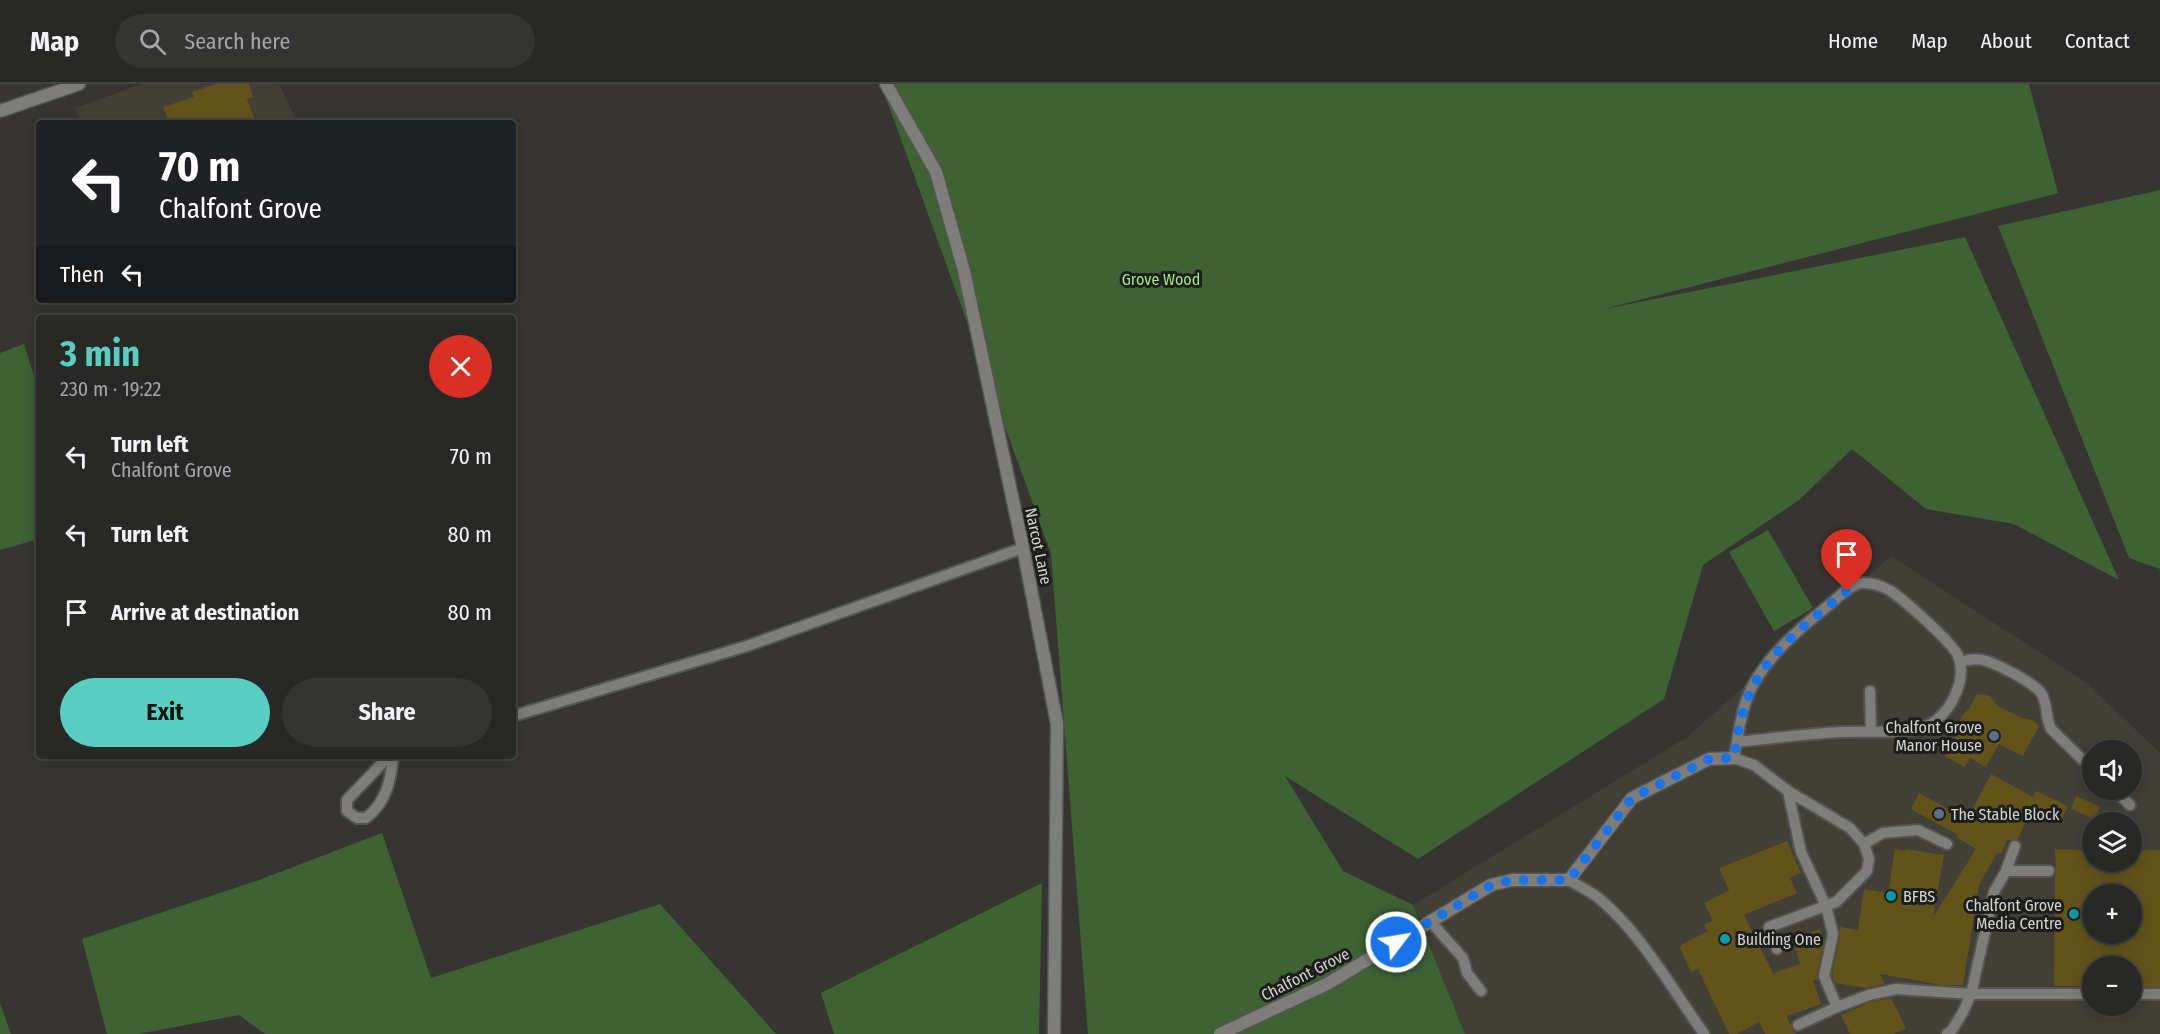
<!DOCTYPE html>
<html lang="en">
<head>
<meta charset="utf-8">
<style>
  :root { --surface:#282826; --page:#343432; --text:#f1f3f6; --muted:#a5a6a7; --line:#444443; --accent:#58cec0 }
  body { margin:0; font-family:"Fira Sans Condensed",sans-serif; background:var(--page); color:var(--text); height:100vh; display:flex; flex-direction:column; font-size:22px; white-space:nowrap }
  * { box-sizing:border-box; margin:0 }
  p { font-size:20px; color:var(--muted) }
  .icon { flex:none; width:33px; height:33px; fill:none; stroke:currentColor; stroke-width:2; stroke-linecap:round; stroke-linejoin:round }
  .map { position:relative; flex:1; overflow:hidden }
  .details { position:absolute; left:36px; top:231px; width:480px; height:444px; display:flex; flex-direction:column; background:var(--surface); border-radius:6px; box-shadow:0 3px 15px #0003,0 0 0 2px var(--line) }
  .details>* { flex:none }
  .top-card { position:absolute; left:36px; top:36px; width:480px; height:183px; border-radius:6px; box-shadow:0 3px 15px #0003,0 0 0 2px var(--line); background:#202124; color:#fff; overflow:hidden }
  .tools { position:absolute; left:2082px; top:656px; display:grid; gap:12px }
  .tools a { display:grid; place-items:center; width:60px; height:60px; border-radius:50%; background:var(--surface); box-shadow:0 3px 15px #0003,0 0 0 2px var(--line); font-size:30px }
  .pin { position:absolute; display:grid; place-items:center; width:51px; height:51px; color:#fff; margin:-62px -26px; border-radius:50% 50% 50% 0; rotate:-45deg; box-shadow:0 0 6px #0007 }
  .pin .icon { rotate:45deg }
  .me { position:absolute; width:66px; margin:-33px; rotate:59deg; stroke-linejoin:round; filter:drop-shadow(0 0 4px #0008) }
  .turn { display:flex; align-items:center; gap:21px; height:126px; padding:0 24px; font-size:27px }
  .turn .icon { width:78px; height:78px; stroke-width:2.5 }
  .turn b { display:block; font-size:42px; line-height:51px }
  .then { display:flex; align-items:center; height:57px; padding:0 24px; background:#0003; gap:12px; font-size:22px }
  .round { display:grid; place-items:center; flex:none; width:63px; height:63px; border-radius:32px; background:var(--page) }
  .overview { display:flex; align-items:center; justify-content:space-between; height:102px; padding:0 24px }
  h1 { font-size:36px; font-weight:700; line-height:45px; color:var(--accent) }
  .button { display:flex; gap:12px; margin-top:auto; padding:12px 24px }
  .button a { flex:1; height:69px; border-radius:36px; background:var(--accent); color:#111; font-size:24px; font-weight:700; line-height:69px; text-align:center }
  .button a+a { background:var(--page); color:var(--text) }
  ul { padding:0; list-style:none }
  li { display:flex; align-items:center; gap:18px; height:78px; padding:0 24px }
  li div { flex:1 }
  li b { display:block; font-size:22px }
  li em { font-style:normal }
  header { display:flex; align-items:center; gap:36px; box-sizing:border-box; height:84px; padding:0 30px; background:var(--surface); border-bottom:2px solid var(--line) }
  header strong { font-size:28px }
  nav { display:flex; gap:33px; margin-inline-start:auto; font-size:21px }
  .search { width:420px; height:54px; background:var(--page); display:flex; align-items:center; gap:15px; box-sizing:border-box; padding:0 21px; border-radius:33px; color:var(--muted); font-size:22px }
  .map>svg:first-child { display:block }
  .built { fill:#413f36; fill-rule:evenodd }
  .green { fill:#3e6233 }
  .building { fill:#61531a; fill-rule:evenodd }
  .lines { fill:none; stroke-linecap:round; stroke-linejoin:round }
  .service-casing { stroke:#545451; stroke-width:14 }
  .minor-casing { stroke:#545451; stroke-width:15 }
  .tertiary-casing { stroke:#545451; stroke-width:15 }
  .service { stroke:#7e7d79; stroke-width:10 }
  .minor { stroke:#7e7d79; stroke-width:12 }
  .tertiary { stroke:#7e7d79; stroke-width:12 }
  .route { stroke:#1a73e8; stroke-width:10; stroke-dasharray:0 18 }
  .service-dot { fill:#5c6f8a; stroke:#1d1d1b; stroke-width:2 }
  .culture-dot { fill:#0f9aa8; stroke:#1d1d1b; stroke-width:2 }
  .labels { text-anchor:middle; stroke-width:6; stroke-linejoin:round; paint-order:stroke }
  .park-label { font-size:16px; fill:#9ded85; stroke:#1d1d1b }
  .street-label { font-size:16px; fill:#d5d4d2; stroke:#1d1d1b }
  .poi-label { font-size:16px; fill:#d5d4d2; stroke:#1d1d1b; text-anchor:start }
</style>
</head>
<body>
<header>
<strong>Map</strong>
<div class="search"><svg class="icon" aria-label="search" viewBox="0 0 24 24"><circle cx="10" cy="10" r="6"/><path d="M15 15l6 6"/></svg>Search here</div>
<nav><a>Home</a><a>Map</a><a>About</a><a>Contact</a></nav>
</header>
<div class="map">
<svg width="2160" height="950" viewBox="0 0 2160 950">
  <rect width="100%" height="100%" fill="#363532"/>
  <!-- built -->
  <path class="built" d="M142 0H279L298 39H79L75 24Z
    M1891 472 2087 599 2160 669V950H1465L1413 821 1687 653ZM2092 666H2132V705H2092ZM2092 738H2132V777H2092ZM2092 810H2132V849H2092ZM2092 882H2132V921H2092Z"/>
  <!-- green -->
  <path class="green" d="M881 0H2029L2058 109 1604 225 1965 153 2119 496 2014 440 1926 425 1852 365 1799 416 1703 481 1664 615 1418 775 1285 692 1343 787 1413 821 1465 950H1088L1051 470Z
    M2160 106V485L2129 474 1998 142Z
    M24 260 39 308V455L0 466V269Z
    M1768 446 1813 524 1774 547 1729 468Z
    M382 749 431 894 660 820 776 950H265L239 931 138 950H107L82 855 259 796Z
    M1042 799 1039 950H834L821 909Z
    M0 919 11 950H0Z"/>
  <!-- building -->
  <path class="building" d="M216 0H249L253 13 247 15 256 39H169L163 23 194 13 192 8Z
    M1977 610 1990 612 1998 622 2022 634 2033 636 2039 642 2023 672 1999 660 1986 683 1970 674 1965 683 1945 672 1959 645 1961 632 1969 625Z
    M1991 690 2033 713 2036 707 2068 722 2061 737 2032 723 2018 755 2007 756 2001 770 1997 769 1979 801 1963 901H1942L1880 890 1885 900 1866 904 1835 899 1832 891 1840 852V843L1858 846 1864 805 1888 809 1895 765 1905 767V765L1944 771 1933 833 1976 765 1956 753 1958 751 1911 725 1919 709 1967 735Z
    M2076 712 2100 723 2094 735 2071 725Z
    M1787 757 1801 789 1790 794 1797 809 1744 831 1773 889 1800 880 1792 854 1820 845 1824 857 1817 890 1818 896H1813L1821 920 1787 932 1792 945 1796 950H1765L1759 938 1736 950H1729L1698 885 1691 888 1679 862 1708 847 1704 841 1713 836 1704 819 1729 806 1719 784Z
    M2055 765 2092 766V777H2132V766H2160V903H2132V882H2092V902H2054L2055 792 2056 788ZM2092 810H2132V849H2092Z
    M1891 914 1906 944 1894 950H1850L1841 931 1871 918Z"/>
  <g class="lines">
    <defs>
      <path id="service" d="M1960 578C1968 576 1975 574 1983 576 1997 580 2033 598 2041 609 2048 619 2045 634 2051 645L2092 685
        M1870 607 1871 647
        M513 632 747 562 1023 464
        M1737 658C1772 654 1806 650 1841 648 1868 646 1913 653 1935 637 1953 624 1967 593 1958 572 1953 559 1902 514 1889 506 1882 502 1872 499 1863 499 1851 499 1838 514 1829 521 1800 544 1762 576 1748 612 1740 631 1738 654 1734 674L1754 681 1788 707 1850 744 1864 760 1869 775 1867 787 1836 818 1769 843 1777 865
        M389 672 347 716V727L357 734H366C386 719 391 696 393 672
        M2113 705 2130 721
        M1788 707 1801 768 1826 822 1833 850 1824 892 1837 923 1869 911 1896 905 1971 910H2092
        M1864 760 1883 749 1918 746 1947 760
        M2006 787 2015 762
        M1569 796C1580 803 1592 808 1601 816 1642 851 1673 906 1704 950
        M1430 837 1463 874 1467 889 1481 907
        M2132 910H2160
        M1798 941 1837 923
        M1947 950 1952 946 1963 928 1971 910 1994 808 2006 787H2049"/>
      <path id="minor" d="M0 27 79 0
        M1220 950 1327 900 1491 801 1512 796H1569L1632 714 1709 675 1734 674"/>
      <path id="tertiary" d="M886 0 936 88 964 187 1023 464 1057 640 1054 950"/>
    </defs>
    <!-- service casing -->
    <use href="#service" class="service-casing"/>
    <!-- minor casing -->
    <use href="#minor" class="minor-casing"/>
    <!-- tertiary casing -->
    <use href="#tertiary" class="tertiary-casing"/>
    <!-- service -->
    <use href="#service" class="service"/>
    <!-- minor -->
    <use href="#minor" class="minor"/>
    <!-- tertiary -->
    <use href="#tertiary" class="tertiary"/>
  </g>
  <g class="lines">
    <!-- route -->
    <path class="route" d="M1396 858 1491 801 1512 796H1569L1632 714 1709 675 1734 674C1737 655 1741 628 1749 611 1769 566 1810 537 1847 507"/>
  </g>
  <!-- markers -->
  <g class="service-dot">
    <circle cx="1994" cy="652" r="6"/>
    <circle cx="1939" cy="730" r="6"/>
  </g>
  <g class="culture-dot">
    <circle cx="1891" cy="812" r="6"/>
    <circle cx="2074" cy="830" r="6"/>
    <circle cx="1725" cy="855" r="6"/>
  </g>
  <g class="labels">
    <!-- park labels -->
    <g class="park-label">
      <text x="1161" y="201">Grove Wood</text>
    </g>
    <!-- street labels -->
    <g class="street-label">
      <text transform="translate(1039 462) rotate(78)" y="6">Narcot Lane</text>
      <text transform="translate(1305 890) rotate(-27)" y="6">Chalfont Grove</text>
    </g>
    <!-- poi labels -->
    <g class="poi-label">
      <text x="1982" y="649" text-anchor="end">Chalfont Grove<tspan x="1982" dy="18">Manor House</tspan></text>
      <text x="1951" y="736">The Stable Block</text>
      <text x="1903" y="818">BFBS</text>
      <text x="2062" y="827" text-anchor="end">Chalfont Grove<tspan x="2062" dy="18">Media Centre</tspan></text>
      <text x="1737" y="861">Building One</text>
    </g>
  </g>
</svg>
<div class="tools">
<a><svg class="icon" aria-label="sound" viewBox="0 0 24 24"><path d="M4 9h4l5-4v14l-5-4H4zM17 9q2 3 0 6"/></svg></a>
<a><svg class="icon" aria-label="layers" viewBox="0 0 24 24"><path d="M12 4l9 5-9 5-9-5zM3 14l9 5 9-5"/></svg></a>
<a>+</a>
<a>−</a>
</div>
<div class="pin" style="left:1847px;top:507px;background:#d93025"><svg class="icon" aria-label="arrive" viewBox="0 0 24 24"><path d="M6 21V4h12l-3 4 3 4H6"/></svg></div>
<svg class="me" style="left:1396px;top:858px" viewBox="-20 -20 40 40"><circle r="17" fill="#1a73e8" stroke="#fff" stroke-width="3"/><path d="M0-11L8 9 0 5-8 9z" fill="#fff"/></svg>
<div class="top-card">
<div class="turn"><svg class="icon" aria-label="left" viewBox="0 0 24 24"><path d="M17 20v-9H6M10 6l-5 5 5 5"/></svg><div><b>70 m</b>Chalfont Grove</div></div>
<div class="then">Then<svg class="icon" aria-label="left" viewBox="0 0 24 24"><path d="M17 20v-9H6M10 6l-5 5 5 5"/></svg></div>
</div>
<section class="details">
<div class="overview"><div><h1>3 min</h1><p>230 m · 19:22</p></div><a class="round" style="background:#d93025;color:#fff"><svg class="icon" aria-label="close" viewBox="0 0 24 24"><path d="M6 6l12 12M18 6L6 18"/></svg></a></div>
<ul>
<li><svg class="icon" aria-label="left" viewBox="0 0 24 24"><path d="M17 20v-9H6M10 6l-5 5 5 5"/></svg><div><b>Turn left</b><p>Chalfont Grove</p></div><em>70 m</em></li>
<li><svg class="icon" aria-label="left" viewBox="0 0 24 24"><path d="M17 20v-9H6M10 6l-5 5 5 5"/></svg><div><b>Turn left</b></div><em>80 m</em></li>
<li><svg class="icon" aria-label="arrive" viewBox="0 0 24 24"><path d="M6 21V4h12l-3 4 3 4H6"/></svg><div><b>Arrive at destination</b></div><em>80 m</em></li>
</ul>
<div class="button"><a>Exit</a><a>Share</a></div>
</section>
</div>
</body>
</html>
